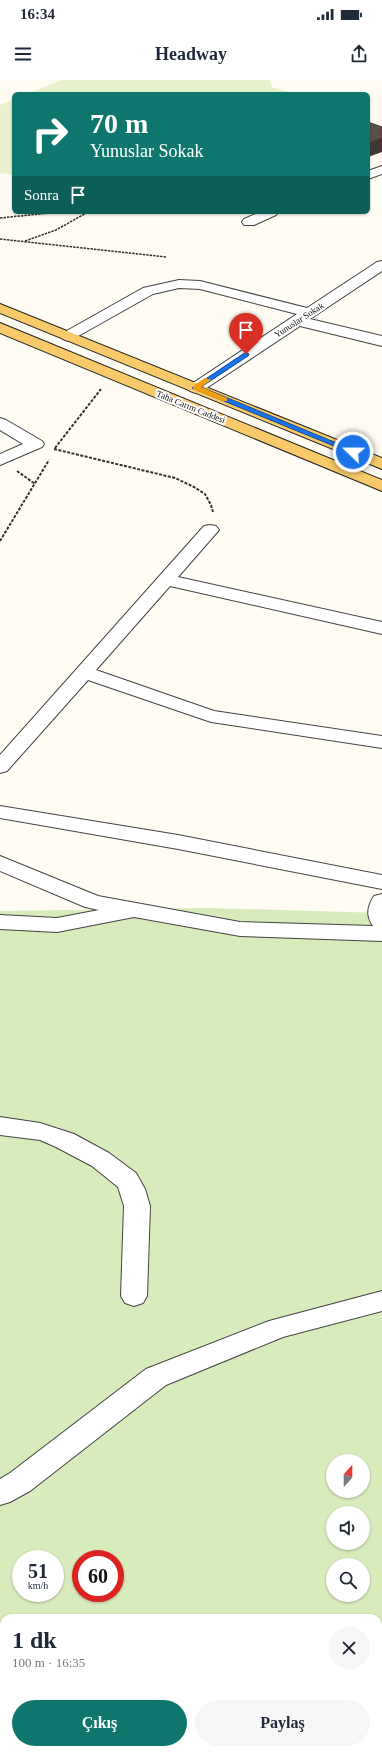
<!DOCTYPE html>
<html lang="tr">
<head>
<meta charset="utf-8">
<style>
  :root { --surface:#fff; --page:#f6f6f7; --text:#1f2937; --muted:#747a83; --accent:#0f766e }
  body { margin:0; font-family:Georgia,serif; background:var(--page); color:var(--text); height:100vh; display:flex; flex-direction:column; font-size:15px; white-space:nowrap }
  * { box-sizing:border-box; margin:0 }
  p { font-size:13px; color:var(--muted) }
  .icon { flex:none; width:22px; height:22px; fill:none; stroke:currentColor; stroke-width:2; stroke-linecap:round; stroke-linejoin:round }
  .map { position:relative; flex:1; overflow:hidden }
  .sheet { position:absolute; left:0px; top:1534px; width:382px; height:140px; display:flex; flex-direction:column; background:var(--surface); border-radius:12px 12px 0 0; box-shadow:0 1px 3px #0004 }
  .sheet>* { flex:none }
  .hud { position:absolute; left:12px; top:12px; width:358px; height:122px; border-radius:6px; box-shadow:0 1px 3px #0004; background:#0f766e; color:#fff; overflow:hidden }
  .needle { width:26px; rotate:21deg }
  .buttons { position:absolute; left:326px; top:1374px; display:grid; gap:8px }
  .buttons a { display:grid; place-items:center; width:44px; height:44px; border-radius:50%; background:var(--surface); box-shadow:0 1px 3px #0004; font-size:20px }
  .speed { position:absolute; left:12px; top:1470px; display:flex; gap:8px; font-size:20px; font-weight:700; text-align:center }
  .speed>* { display:grid; place-content:center; width:52px; height:52px; border-radius:50%; background:var(--surface); box-shadow:0 1px 3px #0004; line-height:1 }
  .speed small { font-size:10px; font-weight:400 }
  .speed .limit { border:6px solid #d22; background:#fff; color:#111 }
  .pin { position:absolute; display:grid; place-items:center; width:34px; height:34px; color:#fff; margin:-41px -17px; border-radius:50% 50% 50% 0; rotate:-45deg; box-shadow:0 0 4px #0007 }
  .pin .icon { rotate:45deg }
  .me { position:absolute; width:44px; margin:-22px; rotate:292deg; stroke-linejoin:round; filter:drop-shadow(0 0 3px #0008) }
  .turn { display:flex; align-items:center; gap:14px; height:84px; padding:0 12px; font-size:18px }
  .turn .icon { width:52px; height:52px; stroke-width:2.5 }
  .turn b { display:block; font-size:28px; line-height:34px }
  .then { display:flex; align-items:center; height:38px; padding:0 12px; background:#0003; gap:8px; font-size:15px }
  .round { display:grid; place-items:center; flex:none; width:42px; height:42px; border-radius:21px; background:var(--page) }
  .head { display:flex; align-items:center; justify-content:space-between; height:68px; padding:0 12px }
  h1 { font-size:24px; font-weight:700; line-height:30px }
  .action { display:flex; gap:8px; margin-top:auto; padding:8px 12px }
  .action a { flex:1; height:46px; border-radius:24px; background:var(--accent); color:#fff; font-size:16px; font-weight:700; line-height:46px; text-align:center }
  .action a+a { background:var(--page); color:var(--text) }
  .status { display:flex; justify-content:space-between; align-items:center; height:28px; padding:0 20px; background:var(--surface); direction:ltr }
  .status svg { height:11px; fill:currentColor }
  header { display:flex; justify-content:space-between; align-items:center; height:52px; padding:0 12px; background:var(--surface); font-size:18px; font-weight:700 }
  .map>svg:first-child { display:block }
  .green { fill:#d8ebbb; fill-rule:evenodd }
  .pitch { fill:#e8f2cd }
  .lines { fill:none; stroke-linecap:round; stroke-linejoin:round }
  .minor-casing { stroke:#434343; stroke-width:2 }
  .major-casing { stroke:#212121; stroke-width:2 }
  .path-far1 { stroke:#323232; stroke-width:1.5; stroke-dasharray:2.5 1; stroke-linecap:butt }
  .path { stroke:#323232; stroke-width:2; stroke-dasharray:3 1.5; stroke-linecap:butt }
  .minor { fill:#fff; fill-rule:evenodd }
  .major { fill:#f9ca69; fill-rule:evenodd }
  .shaded-wall { fill:#3e3835 }
  .building { fill:#59504c; stroke:#3e3835 }
  .route { fill:#1a73e8; stroke:#114b97 }
  .slow { fill:#f59e0b }
  .labels { text-anchor:middle; stroke-width:4; stroke-linejoin:round; paint-order:stroke }
  .far-street-label { font-size:9px; fill:#101010; stroke:#fff }
</style>
</head>
<body>
<div class="status"><b>16:34</b><svg viewBox="0 0 49 12"><path d="M0 12V9h3v3zM5 12V6h3v6zM10 12V3h3v9zM15 12V0h3v12zM26 1h20v11H26zM47 4h2v5h-2z"/></svg></div>
<header><svg class="icon" aria-label="menu" viewBox="0 0 24 24"><path d="M4 6h16M4 12h16M4 18h16"/></svg>Headway<svg class="icon" aria-label="share" viewBox="0 0 24 24"><path d="M12 15V3M7 8l5-5 5 5M5 13v7h14v-7"/></svg></header>
<div class="map">
<svg width="382" height="1674" viewBox="0 0 382 1674">
  <rect width="100%" height="100%" fill="#fffcf3"/>
  <!-- green -->
  <path class="green" d="M206 828 382 833V1674H0V831ZM333 1381H363V1411H333ZM333 1433H363V1463H333ZM21 1479H55V1513H21ZM81 1479H115V1513H81ZM333 1485H363V1515H333ZM4 1538H378V1670H4Z"/>
  <!-- pitch -->
  <path class="pitch" d="M61 0H270L272 7 289 12 284 14H27Z
    M14 19V95L0 93V25Z"/>
  <g class="lines">
    <defs>
      <path id="minor" d="M382 86V94L368 99V91Z
        M260 132H278L276 135 254 145H244L242 142 244 139Z
        M382 181V191L310 239 382 256V266L300 246 202 311 196 313 190 311 188 308 190 305 297 234 200 209 179 208 153 214 73 259 68 261 63 259 60 256 63 253 143 208 179 200 200 201 307 228 377 182Z
        M0 338 6 340 42 361 44 364 42 367 0 385V374L23 364 0 350Z
        M210 445 216 446 219 450 178 497 382 542V554L170 506 96 590 214 631 382 656V668L211 642 88 600 7 691 0 693V675L204 446Z
        M0 726 178 755 382 795V809L178 769 0 738Z
        M0 776 98 816 240 842 373 846C366 836 367 827 374 816L382 814V861L240 856 134 837 57 852 0 849V835L57 838 99 830 85 827 0 791Z
        M0 1037 40 1043 74 1054 109 1073 136 1093 145 1109 150 1126 147 1216 143 1223 134 1226 125 1223 121 1216 124 1126 118 1107 92 1086 56 1067 40 1060 0 1055Z
        M382 1211V1231L283 1257 166 1305 30 1411 10 1422 0 1425V1399L10 1393 146 1289 269 1241Z"/>
      <path id="major" d="M0 224 382 378V389L0 233Z
        M0 243 382 400V411L0 253Z"/>
    </defs>
    <!-- minor casing -->
    <use href="#minor" class="minor-casing"/>
    <!-- major casing -->
    <use href="#major" class="major-casing"/>
    <!-- path-far1 -->
    <path class="path-far1" d="M0 138 60 132
      M0 159 166 177
      M25 161 56 150 88 132"/>
    <!-- path -->
    <path class="path" d="M55 368 101 309
      M54 369 175 398 194 407 205 414 211 425 213 432
      M17 391 35 404
      M0 461 49 380"/>
    <!-- minor -->
    <use href="#minor" class="minor"/>
    <!-- major -->
    <use href="#major" class="major"/>
  </g>
  <!-- shaded-wall -->
  <path class="shaded-wall" d="M382 58V72L368 77V63Z"/>
  <!-- building -->
  <path class="building" d="M368 42 382 47V58L368 63Z"/>
  <!-- route -->
  <path class="route" d="M246 272 249 274 248 276 201 307 356 371V373H351L192 308Z"/>
  <!-- slow -->
  <path class="slow" d="M205 298 211 300 201 307 227 318V321H223L193 309V306Z"/>
  <g class="labels">
    <!-- far-street labels -->
    <g class="far-street-label">
      <text transform="translate(299 240) rotate(-33)" y="3">Yunuslar Sokak</text>
      <text transform="translate(191 327) rotate(22)" y="3">Taha Carım Caddesi</text>
    </g>
  </g>
</svg>
<div class="buttons">
<a><svg class="needle" viewBox="-14 -14 28 28"><path d="M0-13l5 13h-10z" fill="#e53935"/><path d="M0 13l5-13h-10z" fill="#747a83"/></svg></a>
<a><svg class="icon" aria-label="sound" viewBox="0 0 24 24"><path d="M4 9h4l5-4v14l-5-4H4zM17 9q2 3 0 6"/></svg></a>
<a><svg class="icon" aria-label="search" viewBox="0 0 24 24"><circle cx="10" cy="10" r="6"/><path d="M15 15l6 6"/></svg></a>
</div>
<div class="speed"><div>51<small>km/h</small></div><div class="limit">60</div></div>
<div class="pin" style="left:246px;top:274px;background:#d93025"><svg class="icon" aria-label="arrive" viewBox="0 0 24 24"><path d="M6 21V4h12l-3 4 3 4H6"/></svg></div>
<svg class="me" style="left:353px;top:372px" viewBox="-20 -20 40 40"><circle r="17" fill="#1a73e8" stroke="#fff" stroke-width="3"/><path d="M0-11L8 9 0 5-8 9z" fill="#fff"/></svg>
<div class="hud">
<div class="turn"><svg class="icon" aria-label="right" viewBox="0 0 24 24"><path d="M7 20v-9h11M14 6l5 5-5 5"/></svg><div><b>70 m</b>Yunuslar Sokak</div></div>
<div class="then">Sonra<svg class="icon" aria-label="arrive" viewBox="0 0 24 24"><path d="M6 21V4h12l-3 4 3 4H6"/></svg></div>
</div>
<section class="sheet">
<div class="head"><div><h1>1 dk</h1><p>100 m · 16:35</p></div><a class="round"><svg class="icon" aria-label="close" viewBox="0 0 24 24"><path d="M6 6l12 12M18 6L6 18"/></svg></a></div>
<div class="action"><a>Çıkış</a><a>Paylaş</a></div>
</section>
</div>
</body>
</html>
